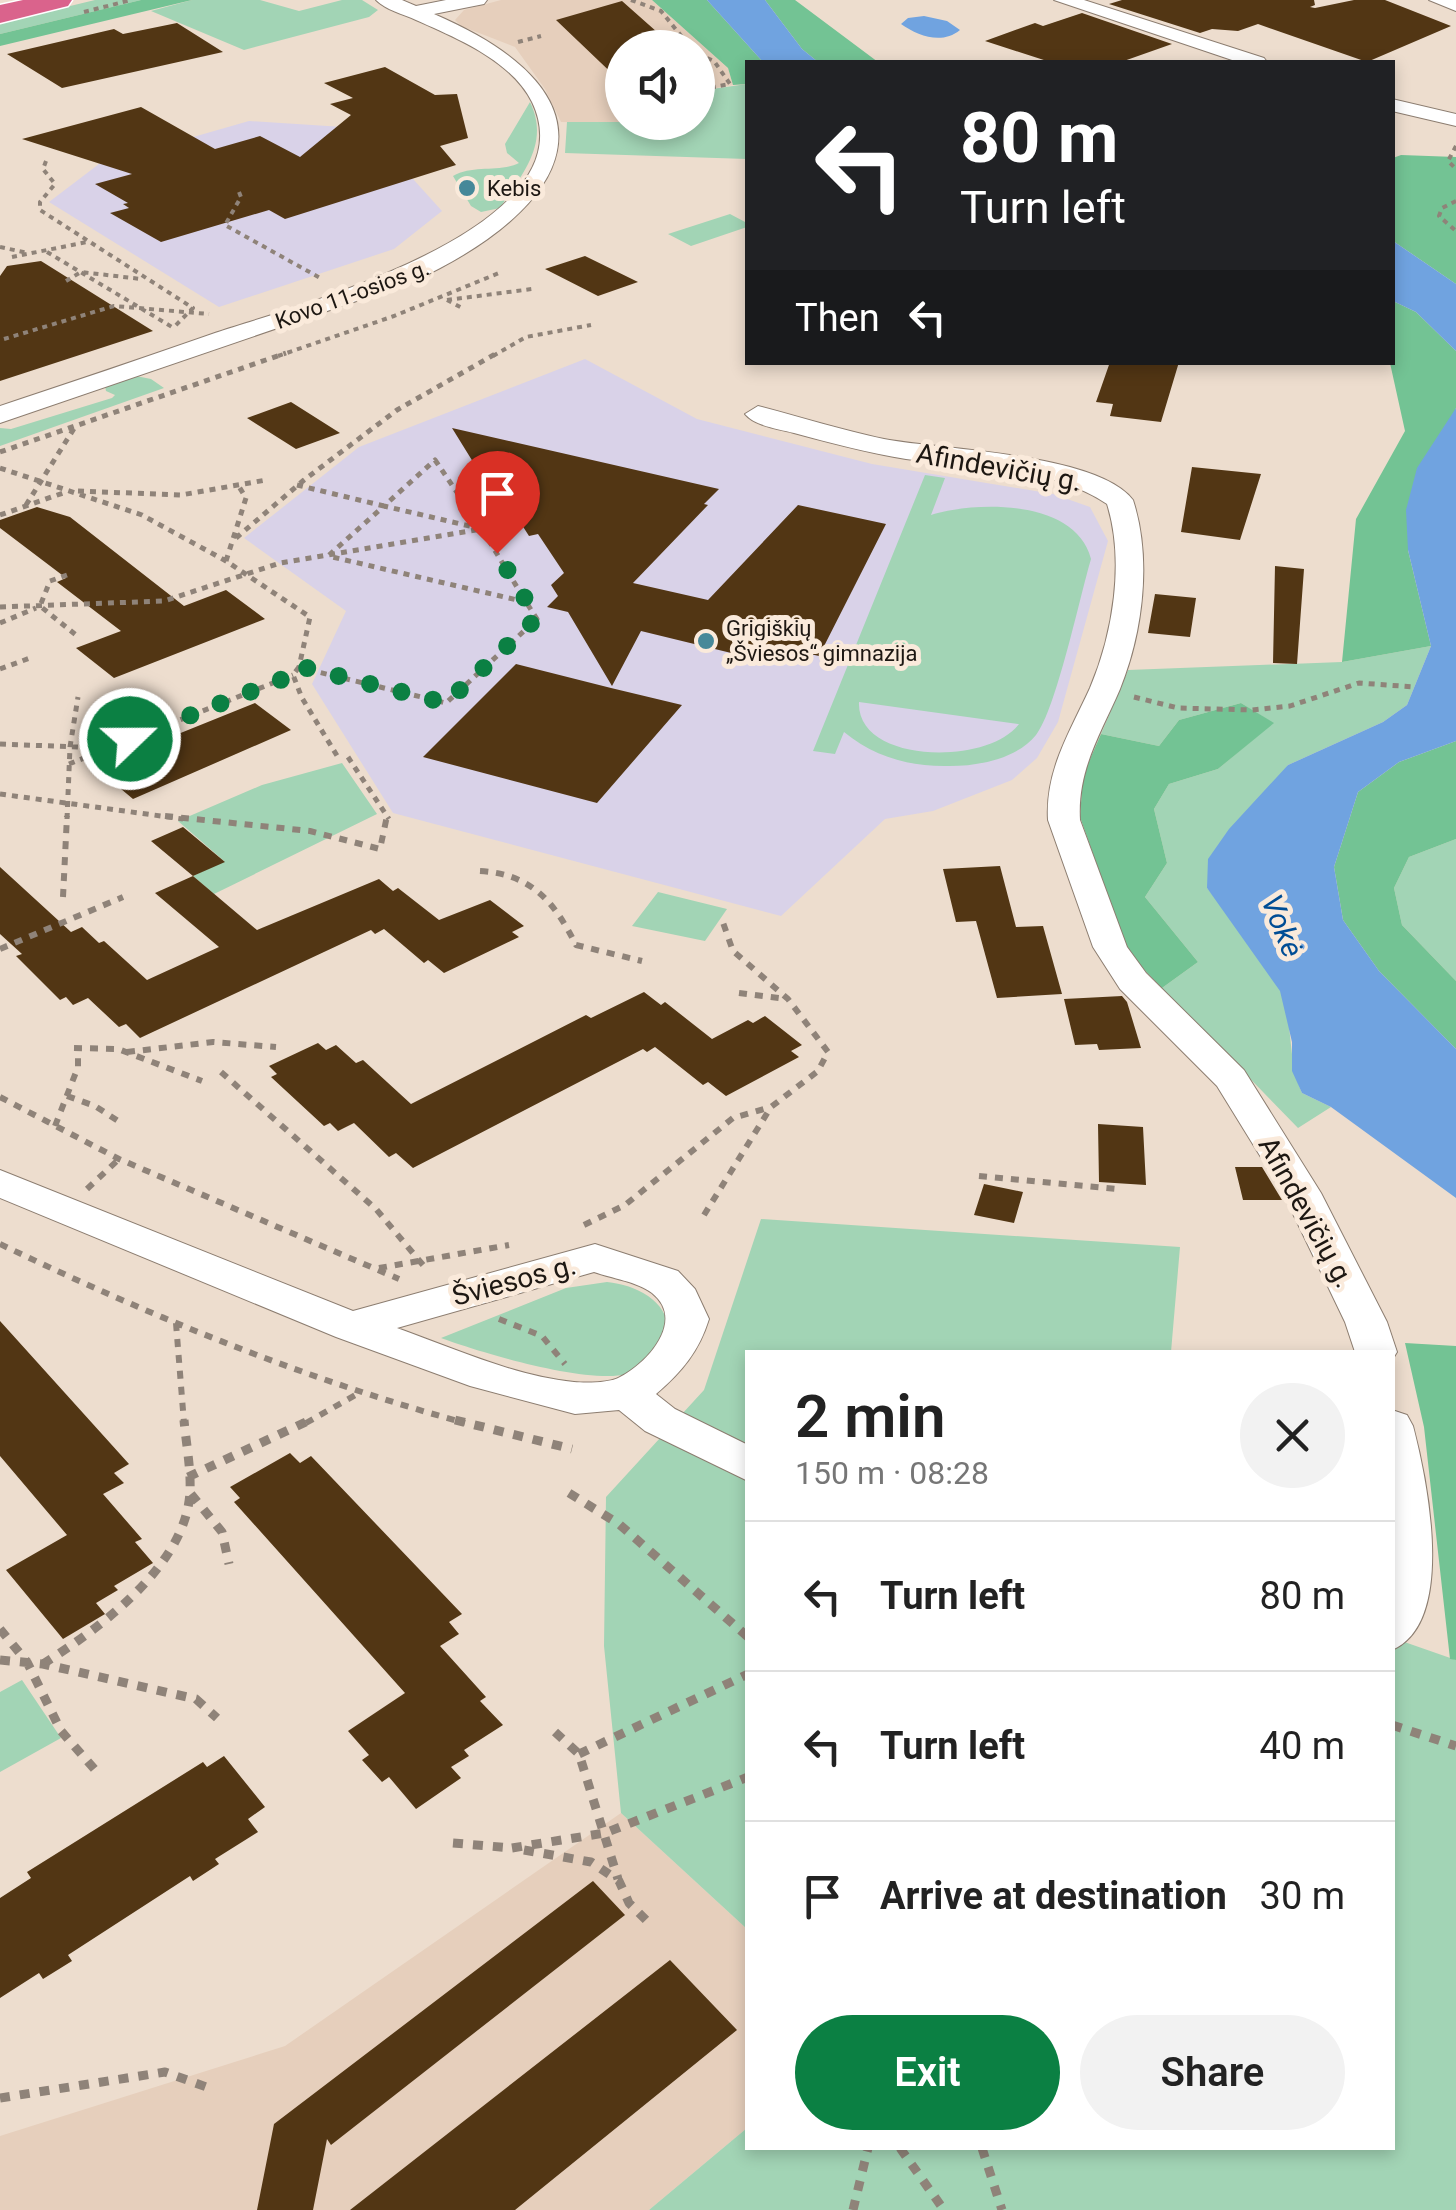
<!DOCTYPE html>
<html lang="en">
<head>
<meta charset="utf-8">
<style>
  :root { --surface:#fff; --page:#f2f2f2; --text:#222; --muted:#767676; --line:#e0e0e0; --accent:#0b8043 }
  body { margin:0; font-family:Roboto,sans-serif; background:var(--page); color:var(--text); height:100vh; display:flex; flex-direction:column; font-size:38px; white-space:nowrap }
  * { box-sizing:border-box; margin:0 }
  p { font-size:32px; color:var(--muted) }
  .icon { flex:none; width:55px; height:55px; fill:none; stroke:currentColor; stroke-width:2; stroke-linecap:round; stroke-linejoin:round }
  .map { position:relative; flex:1; overflow:hidden }
  .panel { position:absolute; left:745px; top:1350px; width:650px; height:800px; display:flex; flex-direction:column; background:var(--surface); border-radius:0px; box-shadow:0 5px 15px #0003 }
  .panel>* { flex:none }
  .banner { position:absolute; left:745px; top:60px; width:650px; height:305px; border-radius:0px; box-shadow:0 5px 15px #0003; background:#202124; color:#fff; overflow:hidden }
  .controls { position:absolute; left:605px; top:30px; display:grid; gap:20px }
  .controls a { display:grid; place-items:center; width:110px; height:110px; border-radius:50%; background:var(--surface); box-shadow:0 5px 15px #0003; font-size:50px }
  .pin { position:absolute; display:grid; place-items:center; width:85px; height:85px; color:#fff; margin:-102px -42px; border-radius:50% 50% 50% 0; rotate:-45deg; box-shadow:0 0 10px #0007 }
  .pin .icon { rotate:45deg }
  .me { position:absolute; width:110px; margin:-55px; rotate:68deg; stroke-linejoin:round; filter:drop-shadow(0 0 8px #0008) }
  .turn { display:flex; align-items:center; gap:35px; height:210px; padding:0 50px; font-size:45px }
  .turn .icon { width:130px; height:130px; stroke-width:2.5 }
  .turn b { display:block; font-size:70px; line-height:85px }
  .then { display:flex; align-items:center; height:95px; padding:0 50px; background:#0003; gap:20px; font-size:38px }
  .round { display:grid; place-items:center; flex:none; width:105px; height:105px; border-radius:52px; background:var(--page) }
  .overview { display:flex; align-items:center; justify-content:space-between; height:170px; padding:0 50px }
  h1 { font-size:60px; font-weight:600; line-height:75px }
  .button { display:flex; gap:20px; margin-top:auto; padding:20px 50px }
  .button a { flex:1; height:115px; border-radius:60px; background:var(--accent); color:#fff; font-size:40px; font-weight:600; line-height:115px; text-align:center }
  .button a+a { background:var(--page); color:var(--text) }
  ul { padding:0; list-style:none }
  li { display:flex; align-items:center; gap:30px; height:150px; padding:0 50px; border-top:2px solid var(--line) }
  li div { flex:1 }
  li b { display:block; font-size:38px }
  li em { font-style:normal }
  .map>svg:first-child { display:block }
  .built { fill:#e6cfbc }
  .education { fill:#d9d2e8 }
  .green { fill:#a2d4b5; fill-rule:evenodd }
  .forest { fill:#73c394 }
  .water { fill:#70a3e0 }
  .building { fill:#523614 }
  .lines { fill:none; stroke-linecap:round; stroke-linejoin:round }
  .street-casing { stroke:#8c7d70; stroke-width:2 }
  .highway-casing { stroke:#fff; stroke-width:3 }
  .path-far3 { stroke:#8f8379; stroke-width:4; stroke-dasharray:5 5; stroke-linecap:butt }
  .path-far2 { stroke:#8f8379; stroke-width:5; stroke-dasharray:6 6; stroke-linecap:butt }
  .path-far1 { stroke:#8f8379; stroke-width:6; stroke-dasharray:8 8; stroke-linecap:butt }
  .path { stroke:#8f8379; stroke-width:9; stroke-dasharray:10 10; stroke-linecap:butt }
  .street { fill:#fff; fill-rule:evenodd }
  .highway { fill:#da638c; fill-rule:evenodd }
  .route { stroke:#0b8043; stroke-width:18; stroke-dasharray:0 32.4 }
  .poi-dot { fill:#468899; stroke:#faeadb; stroke-width:4 }
  .labels { text-anchor:middle; stroke-width:10; stroke-linejoin:round; paint-order:stroke }
  .far-poi-label { font-size:22px; fill:#1d1712; stroke:#faeadb; text-anchor:start }
  .far-street-label { font-size:22px; fill:#1d1712; stroke:#faeadb }
  .street-label { font-size:28px; fill:#1d1712; stroke:#faeadb }
  .water-label { font-size:30px; font-style:italic; fill:#004d95; stroke:#faeadb }
</style>
</head>
<body>
<div class="map">
<svg width="1456" height="2210" viewBox="0 0 1456 2210">
  <rect width="100%" height="100%" fill="#edddce"/>
  <!-- built -->
  <path class="built" d="M501 0H652L728 68 733 85 698 91V48H622V122L643 123 561 122 545 89 515 47 461 26 455 20 464 10Z
    M621 1813 747 1929V2128L649 2210H0V2136L285 2046Z"/>
  <!-- education -->
  <path class="education" d="M249 121 343 127 413 179 442 211 394 249 219 307 49 202 99 164Z
    M585 359 697 419 872 464 1053 494 1090 507 1108 541 1058 722 1037 758 1012 780 933 811 885 819 781 916 393 813 312 684 346 611 244 538 359 447Z"/>
  <!-- green -->
  <path class="green" d="M95 0H141L0 34V23Z
    M192 0H260L299 11 342 0H362L378 10 369 17 244 50 151 11Z
    M747 84V159L565 153 567 122H698V91Z
    M530 102C550 143 523 173 500 208L481 212 471 206 453 176C474 164 498 173 519 163L507 153 505 144Z
    M730 214 747 223V227L691 246 668 234Z
    M136 376 151 379 164 388 0 446V428L11 429 112 398 115 395 106 391 105 386Z
    M925 475 945 478 931 515C976 501 1076 499 1091 559 1080 596 1056 710 1036 735 1016 760 974 767 944 766 907 766 873 756 844 732L835 754 813 751ZM859 702 1018 724H1019C988 766 856 764 859 702Z
    M1431 646 1407 705 1383 722 1288 765 1207 888C1230 917 1267 958 1281 992 1294 1025 1287 1061 1302 1093L1331 1107 1298 1128 1162 988 1198 962 1145 897 1167 863 1154 809 1169 784 1218 769 1273 723 1241 703 1179 720 1159 746 1101 734 1128 670 1342 662Z
    M342 763 377 814 214 894 193 876 224 861 178 821 262 785Z
    M1456 839V981L1402 925 1394 888 1409 857Z
    M658 892 727 909 705 941 632 926Z
    M761 1219 1180 1247 1171 1352H748L747 1929 621 1813 604 1646 606 1497 704 1390Z
    M607 1282C636 1285 667 1300 669 1331 661 1341 652 1361 641 1369 607 1392 479 1352 441 1338L566 1288Z
    M1393 1638 1456 1660V2210H649L747 2128 748 2148H1392Z
    M22 1680 61 1738 0 1772V1692Z"/>
  <!-- forest -->
  <path class="forest" d="M141 0H192L0 46V34Z
    M652 0H707L763 62H748L747 84 733 85 728 68Z
    M765 0H795L878 62H818L802 49Z
    M1401 155 1456 157V284L1393 241V158Z
    M1393 301 1416 312 1456 351V408L1408 550 1431 646 1342 662 1356 519 1405 431 1390 363Z
    M1241 703 1274 723 1218 769 1169 784 1154 809 1167 863 1145 897 1198 962 1162 988 1128 953 1080 817 1083 775 1101 734 1159 746 1179 720Z
    M1456 741V839L1409 857 1394 888 1402 925 1456 981V1049L1379 971 1343 920 1334 867 1358 792 1399 762Z
    M1405 1343 1456 1346V1660L1450 1659 1424 1427Z"/>
  <!-- water -->
  <path class="water" d="M707 0H765L802 49 818 62H763Z
    M924 16 947 21 960 30C942 45 918 36 901 24L908 18Z
    M1393 241 1456 284V351L1416 312 1393 301Z
    M1456 408V741L1399 762 1358 792 1334 867 1343 920 1379 971 1456 1049V1198L1331 1107 1302 1093 1292 1071V1042L1280 991 1207 888 1208 859 1229 829 1288 765 1383 722 1407 705 1431 646 1408 550 1406 510 1417 468Z"/>
  <!-- building -->
  <path class="building" d="M1122 0H1314L1315 5 1310 7 1315 8 1354 0H1385L1451 26 1367 62 1258 24 1238 31 1212 29 1200 33 1109 4Z
    M622 1 675 48H622V83L556 20Z
    M1082 13 1172 44 1121 62H1050L985 41 1035 23 1043 26Z
    M177 23 223 52 62 88 7 54 114 29 123 34Z
    M385 67 435 95 457 94 468 138 440 146 456 165 285 219 269 210 161 242 110 213 129 208 123 204 128 203 95 184 132 174 22 139 141 107 215 149 260 136 300 157 351 115 330 104 353 98 324 83Z
    M585 256 638 282 598 296 545 269Z
    M41 261 153 331 0 381V276L7 266Z
    M1110 362H1179L1161 422 1110 416 1113 404 1096 402Z
    M291 402 340 433 296 449 247 418Z
    M452 428 719 489 704 504 708 505 633 583 708 600 798 505 886 524 819 656 792 650 780 665 641 631 612 686 568 612 547 607 558 596 551 585 564 573 538 534 529 536 488 472 478 470Z
    M1192 467 1261 474 1240 540 1181 532Z
    M37 507 70 517 184 606 226 590 265 619 114 678 76 648 121 631 57 582 66 578 0 528V520Z
    M1275 566 1304 569 1297 664 1273 663Z
    M1155 594 1196 598 1190 637 1148 633Z
    M516 664 611 688 682 705 597 803 423 757Z
    M255 703 291 730 133 799 90 763 120 750 126 755Z
    M183 827 225 862 193 876 151 841Z
    M1000 866 1016 927 1043 926 1062 994 997 998 976 921 956 922 943 869Z
    M0 867 71 932 82 927 99 943 104 941 147 980 219 947 155 893 193 876 257 930 379 879 393 891 398 888 439 920 490 900 524 926 512 932 519 937 444 973 428 960 424 963 384 929 375 934 371 930 140 1038 126 1024 119 1027 88 998 73 1005 66 997 60 1000 16 956 22 954 0 934Z
    M644 992 661 1005 665 1002 712 1039 748 1020 753 1023 765 1016 802 1045 791 1051 799 1057 726 1096 708 1082 703 1085 655 1047 647 1052 643 1049 413 1168 396 1153 389 1157 354 1123 338 1131 330 1123 324 1126 271 1077 277 1074 269 1066 318 1043 326 1050 336 1045 356 1063 363 1060 411 1104 586 1015 591 1018Z
    M1122 996 1127 1002 1141 1048 1099 1050 1097 1044 1075 1045 1064 999Z
    M1098 1124 1143 1127 1146 1185 1099 1182Z
    M1235 1167H1262L1282 1200H1243Z
    M984 1184 1023 1192 1014 1223 974 1215Z
    M0 1321 129 1464 114 1473 124 1483 103 1494 142 1539 135 1542 153 1563 114 1586 118 1590 96 1603 105 1614 63 1639 6 1570 67 1535 0 1456Z
    M290 1453 300 1463 311 1456 462 1614 449 1622 459 1634 440 1646 486 1697 480 1701 503 1725 464 1750 469 1756 451 1767 461 1778 416 1809 389 1777 382 1782 362 1760 369 1755 348 1731 405 1693 234 1502 240 1498 230 1487Z
    M224 1756 265 1807 248 1819 258 1832 215 1859 219 1864 193 1881 190 1876 68 1955 72 1961 43 1979 39 1973 0 1998V1898L31 1878 27 1872 203 1762 207 1767Z
    M593 1881 625 1915 331 2145 327 2139 313 2210H257L274 2124Z
    M670 1960 737 2030 515 2210H350Z"/>
  <g class="lines">
    <defs>
      <path id="street" d="M376 0H402L416 6 446 0H487L484 4 434 14C629 98 574 207 412 282L0 423V406C72 382 144 358 215 333 292 307 593 229 532 102 511 60 456 38 416 20 403 14 386 10 376 0Z
        M1054 0H1084L1264 58 1267 62H1238Z
        M1429 0H1456V11Z
        M1392 99 1456 114V126L1392 111Z
        M758 406C800 417 841 430 884 439 941 450 1098 453 1133 500 1152 559 1143 632 1120 689 1101 733 1077 770 1080 820L1127 947 1146 973 1244 1070 1321 1193 1387 1322 1397 1352 1392 1360V1352H1355L1345 1322 1283 1193 1217 1086 1120 989 1093 947 1048 820C1045 770 1070 732 1090 688 1113 634 1125 561 1107 504 1049 465 972 468 906 459 868 453 831 443 794 433 779 429 755 426 745 414Z
        M0 1170 353 1311 595 1244 678 1271 695 1289 709 1319C699 1351 682 1372 656 1394L675 1409 748 1445V1481L645 1431 619 1410 575 1414 470 1386 336 1337 0 1198ZM594 1272C611 1278 638 1282 652 1293 686 1320 648 1363 620 1377 610 1383 586 1383 574 1382 514 1376 453 1348 397 1328Z
        M1392 1410 1407 1415 1413 1426C1428 1483 1456 1623 1392 1650Z"/>
      <path id="highway" d="M23 0H72L68 6 0 23V5Z"/>
    </defs>
    <!-- street casing -->
    <use href="#street" class="street-casing"/>
    <!-- highway casing -->
    <use href="#highway" class="highway-casing"/>
    <!-- path-far3 -->
    <path class="path-far3" d="M631 0 661 11 691 48
      M84 12 131 0
      M518 42 541 36
      M698 54 714 61 730 84 698 90
      M1456 146 1448 161 1456 169
      M46 161 43 169 55 184 40 202V210L193 308 175 326
      M239 192 241 197 225 225 322 279
      M1456 201 1442 208 1439 216 1456 231
      M0 247 28 253
      M47 252 172 327
      M12 257 87 242
      M66 281 81 272 141 279
      M447 300 532 289
      M447 300 464 309
      M4 339 114 306 209 314
      M278 356 394 316 499 273
      M493 356 526 337 591 325"/>
    <!-- path-far2 -->
    <path class="path-far2" d="M0 452 286 353
      M435 460 482 529 384 506Z
      M0 468 142 515 226 561 310 617 299 667 318 672 446 703 537 619 526 602
      M297 485 384 506
      M78 491 181 495 266 480
      M26 505 75 427
      M0 515 66 492
      M236 538 304 480 397 410 497 353
      M329 555 384 506
      M226 561 246 498 238 485
      M67 575 50 581 40 606 76 635
      M0 607 164 601 280 563 482 529 526 602 328 556
      M0 623 36 608
      M299 667 293 675 302 698 339 759
      M0 669 30 658
      M1134 697 1178 708 1252 710 1290 706 1359 683 1415 687
      M0 744 104 748
      M348 757 389 819
      M69 764 293 675
      M0 794 183 819
      M67 819 70 747 78 697"/>
    <!-- path-far1 -->
    <path class="path-far1" d="M165 816 310 831 380 849 387 816
      M480 871C531 874 554 901 576 945L642 961
      M63 897 67 816
      M0 949 123 897
      M739 993 787 999
      M74 1048 118 1049 202 1081
      M127 1052 213 1042 276 1047
      M221 1072 376 1209 428 1271
      M67 1096 95 1106 118 1121
      M0 1097 119 1159 399 1279
      M55 1126 78 1067V1048
      M979 1176 1117 1189
      M87 1189 119 1159
      M704 1215 771 1107 818 1071 828 1052 788 999 733 951 721 917
      M584 1225 625 1205 733 1118 771 1107
      M0 1244C150 1316 304 1379 465 1423
      M379 1268 509 1245
      M499 1319 542 1336 565 1364
      M176 1323 184 1423
      M306 1423 359 1393"/>
    <!-- path -->
    <path class="path" d="M455 1420 572 1449
      M188 1477 310 1420
      M569 1493 619 1524 748 1637
      M191 1494 222 1532 229 1564
      M0 1629 27 1662 61 1731 97 1772
      M0 1660 43 1664 196 1699 217 1718
      M43 1664C100 1628 187 1565 190 1491 191 1468 186 1443 184 1420
      M1392 1725 1456 1746
      M555 1732 579 1754 618 1879
      M579 1754 748 1674
      M453 1843 512 1848
      M512 1848 605 1833 748 1777
      M524 1850 591 1862 619 1881 629 1903 651 1925
      M0 2098 165 2072 212 2089
      M900 2148 944 2210
      M982 2148 1002 2210
      M853 2210 868 2148"/>
    <!-- street -->
    <use href="#street" class="street"/>
    <!-- highway -->
    <use href="#highway" class="highway"/>
  </g>
  <g class="lines">
    <!-- route -->
    <path class="route" d="M130 739 293 675 299 666 446 703 537 618 497 553"/>
  </g>
  <!-- markers -->
  <g class="poi-dot">
    <circle cx="467" cy="188" r="10"/>
    <circle cx="706" cy="641" r="10"/>
  </g>
  <g class="labels">
    <!-- far-poi labels -->
    <g class="far-poi-label">
      <text x="487" y="196">Kebis</text>
      <text x="726" y="636">Grigiškių<tspan x="726" dy="25">„Šviesos“ gimnazija</tspan></text>
    </g>
    <!-- far-street labels -->
    <g class="far-street-label">
      <text transform="translate(352 294) rotate(-20)" y="8">Kovo 11-osios g.</text>
    </g>
    <!-- street labels -->
    <g class="street-label">
      <text transform="translate(999 467) rotate(10)" y="10">Afindevičių g.</text>
      <text transform="translate(1307 1212) rotate(61)" y="10">Afindevičių g.</text>
      <text transform="translate(514 1280) rotate(-15)" y="10">Šviesos g.</text>
    </g>
    <!-- water labels -->
    <g class="water-label">
      <text transform="translate(1282 926) rotate(68)" y="10">Vokė</text>
    </g>
  </g>
</svg>
<div class="controls">
<a><svg class="icon" aria-label="sound" viewBox="0 0 24 24"><path d="M4 9h4l5-4v14l-5-4H4zM17 9q2 3 0 6"/></svg></a>
</div>
<div class="pin" style="left:497px;top:553px;background:#d93025"><svg class="icon" aria-label="arrive" viewBox="0 0 24 24"><path d="M6 21V4h12l-3 4 3 4H6"/></svg></div>
<svg class="me" style="left:130px;top:739px" viewBox="-20 -20 40 40"><circle r="17" fill="#0b8043" stroke="#fff" stroke-width="3"/><path d="M0-11L8 9 0 5-8 9z" fill="#fff"/></svg>
<div class="banner">
<div class="turn"><svg class="icon" aria-label="left" viewBox="0 0 24 24"><path d="M17 20v-9H6M10 6l-5 5 5 5"/></svg><div><b>80 m</b>Turn left</div></div>
<div class="then">Then<svg class="icon" aria-label="left" viewBox="0 0 24 24"><path d="M17 20v-9H6M10 6l-5 5 5 5"/></svg></div>
</div>
<section class="panel">
<div class="overview"><div><h1>2 min</h1><p>150 m · 08:28</p></div><a class="round"><svg class="icon" aria-label="close" viewBox="0 0 24 24"><path d="M6 6l12 12M18 6L6 18"/></svg></a></div>
<ul>
<li><svg class="icon" aria-label="left" viewBox="0 0 24 24"><path d="M17 20v-9H6M10 6l-5 5 5 5"/></svg><div><b>Turn left</b></div><em>80 m</em></li>
<li><svg class="icon" aria-label="left" viewBox="0 0 24 24"><path d="M17 20v-9H6M10 6l-5 5 5 5"/></svg><div><b>Turn left</b></div><em>40 m</em></li>
<li><svg class="icon" aria-label="arrive" viewBox="0 0 24 24"><path d="M6 21V4h12l-3 4 3 4H6"/></svg><div><b>Arrive at destination</b></div><em>30 m</em></li>
</ul>
<div class="button"><a>Exit</a><a>Share</a></div>
</section>
</div>
</body>
</html>
